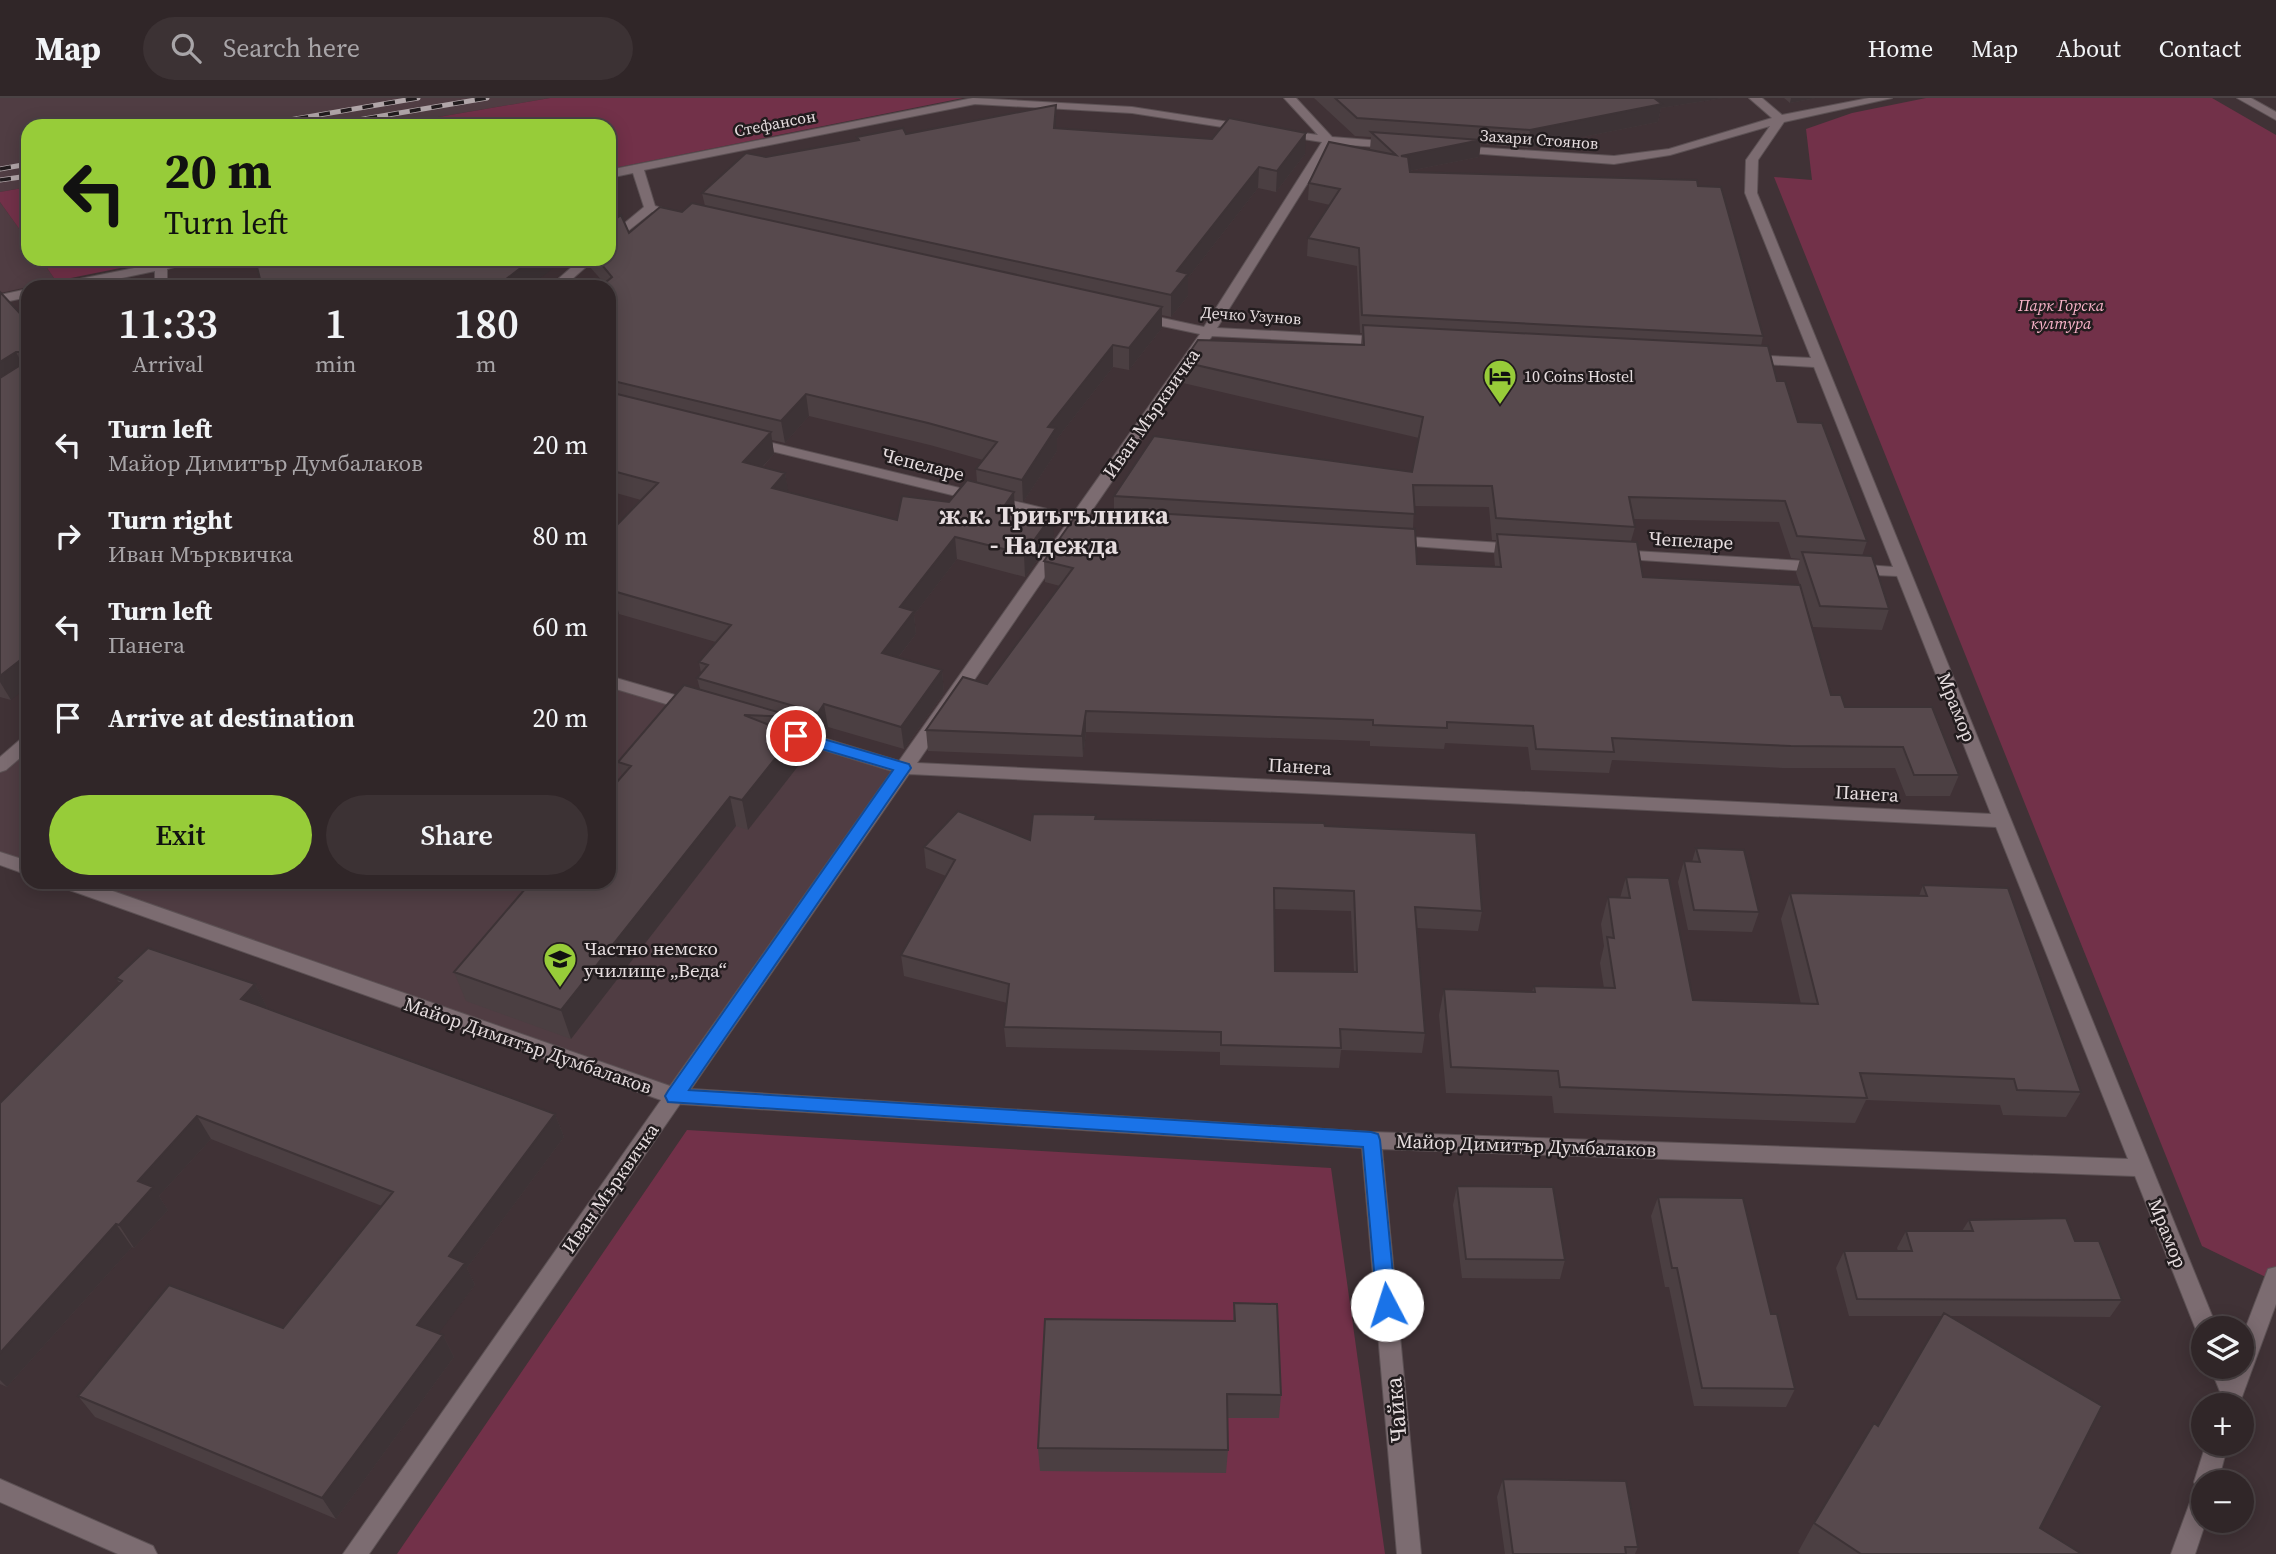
<!DOCTYPE html>
<html lang="en">
<head>
<meta charset="utf-8">
<style>
  :root { --surface:#302628; --page:#3c3234; --text:#f1f3f6; --muted:#a8a5a8; --line:#4b4345; --accent:#97cc39 }
  body { margin:0; font-family:"Source Serif 4",serif; background:var(--page); color:var(--text); height:100vh; display:flex; flex-direction:column; font-size:26px; white-space:nowrap }
  * { box-sizing:border-box; margin:0 }
  p { font-size:23px; color:var(--muted) }
  .icon { flex:none; width:38px; height:38px; fill:none; stroke:currentColor; stroke-width:2; stroke-linecap:round; stroke-linejoin:round }
  .map { position:relative; flex:1; overflow:hidden }
  .drawer { position:absolute; left:21px; top:182px; width:595px; height:609px; display:flex; flex-direction:column; background:var(--surface); border-radius:21px; box-shadow:0 4px 18px #0003,0 0 0 2px var(--line) }
  .drawer>* { flex:none }
  .guide { position:absolute; left:21px; top:21px; width:595px; height:147px; border-radius:21px; box-shadow:0 4px 18px #0003,0 0 0 2px var(--line); background:#97cc39; color:#111; overflow:hidden }
  .fabs { position:absolute; left:2191px; top:1218px; display:grid; gap:14px }
  .fabs a { display:grid; place-items:center; width:63px; height:63px; border-radius:50%; background:var(--surface); box-shadow:0 4px 18px #0003,0 0 0 2px var(--line); font-size:35px }
  .pin { position:absolute; display:grid; place-items:center; width:60px; height:60px; color:#fff; margin:-30px; border:4px solid #fff; border-radius:50%; box-shadow:0 2px 7px #0007 }
  .me { position:absolute; width:77px; margin:-38px; rotate:355deg; stroke-linejoin:round; filter:drop-shadow(0 0 5px #0008) }
  .turn { display:flex; align-items:center; gap:24px; height:147px; padding:0 28px; font-size:32px }
  .turn .icon { width:91px; height:91px; stroke-width:2.5 }
  .turn b { display:block; font-size:49px; line-height:60px }
  .eta { display:flex; justify-content:space-evenly; align-items:center; height:119px; text-align:center }
  .eta b { font-size:42px; font-weight:600; line-height:49px }
  .button { display:flex; gap:14px; margin-top:auto; padding:14px 28px }
  .button a { flex:1; height:80px; border-radius:42px; background:var(--accent); color:#111; font-size:28px; font-weight:600; line-height:80px; text-align:center }
  .button a+a { background:var(--page); color:var(--text) }
  ul { padding:0; list-style:none }
  li { display:flex; align-items:center; gap:21px; height:91px; padding:0 28px }
  li div { flex:1 }
  li b { display:block; font-size:26px }
  li em { font-style:normal }
  header { display:flex; align-items:center; gap:42px; box-sizing:border-box; height:98px; padding:0 35px; background:var(--surface); border-bottom:2px solid var(--line) }
  header strong { font-size:33px }
  nav { display:flex; gap:38px; margin-inline-start:auto; font-size:24px }
  .search { width:490px; height:63px; background:var(--page); display:flex; align-items:center; gap:18px; box-sizing:border-box; padding:0 24px; border-radius:38px; color:var(--muted); font-size:26px }
  .map>svg:first-child { display:block }
  .built { fill:#503d43 }
  .green { fill:#723149 }
  .lines { fill:none; stroke-linecap:round; stroke-linejoin:round }
  .minor-casing { stroke:#5c5154; stroke-width:2 }
  .minor { fill:#7c6c71; fill-rule:evenodd }
  .rail-casing { stroke:#b1a6a9; stroke-width:5 }
  .rail { stroke:#221c1e; stroke-width:3.5; stroke-dasharray:11; stroke-linecap:butt }
  .wall { fill:#4b3f42; fill-rule:evenodd }
  .shaded-wall { fill:#3d3336 }
  .building { fill:#57494d; stroke:#3d3336; stroke-width:2; fill-rule:evenodd }
  .route { fill:#1a73e8; stroke:#114b97; stroke-width:2 }
  .labels { text-anchor:middle; stroke-width:5; stroke-linejoin:round; paint-order:stroke }
  .far-street-label { font-size:16px; fill:#e6dddf; stroke:#221c1e }
  .far-park-label { font-size:16px; font-style:italic; fill:#fbb5cb; stroke:#221c1e }
  .far-poi-label { font-size:16px; fill:#e6dddf; stroke:#221c1e; text-anchor:start }
  .street-label { font-size:19px; fill:#e6dddf; stroke:#221c1e }
  .poi-label { font-size:19px; fill:#e6dddf; stroke:#221c1e; text-anchor:start }
  .near-street-label { font-size:23px; fill:#e6dddf; stroke:#221c1e }
  .district-label { font-size:26px; font-weight:bold; fill:#e6dddf; stroke:#221c1e }
</style>
</head>
<body>
<header>
<strong>Map</strong>
<div class="search"><svg class="icon" aria-label="search" viewBox="0 0 24 24"><circle cx="10" cy="10" r="6"/><path d="M15 15l6 6"/></svg>Search here</div>
<nav><a>Home</a><a>Map</a><a>About</a><a>Contact</a></nav>
</header>
<div class="map">
<svg width="2276" height="1456" viewBox="0 0 2276 1456">
  <rect width="100%" height="100%" fill="#403236"/>
  <!-- built -->
  <path class="built" d="M0 0H550L386 28H28V89L0 94Z
    M0 104 28 143V161H41L56 183 0 195Z
    M609 583 903 670 674 998 67 784H609Z
    M28 644V770L0 760V668Z"/>
  <!-- green -->
  <path class="green" d="M550 0H963L609 71V28H386Z
    M1926 0H2212L2276 37V1184L2202 1148 1774 79 1812 82 1806 31 1852 15Z
    M28 89V143L0 104V94Z
    M41 161H165L56 183Z
    M687 1032 1331 1070 1385 1456H397Z"/>
  <g class="lines">
    <defs>
      <path id="minor" d="M973 0 1132 9 1248 27 1254 30 1248 33 1132 15 975 6 644 72 655 108 687 117 681 121 652 114 609 148V138L644 109 633 75 609 80V72Z
        M1284 0H1296L1332 39 1394 44 1400 47 1394 50 1332 46 1217 230 1385 239 1392 243 1385 247 1212 238 1086 421 1092 425 1090 428H1080L917 665 1991 716 1897 478 1853 476 1845 471 1853 466 1893 469 1814 269 1749 265 1742 261 1749 257 1811 260 1745 95 1746 62 1770 28 1670 57 1614 66 1456 54 1450 51 1456 48 1614 58 1669 51 1772 20 1749 0H1762L1782 17 1869 0H1892L1784 24 1758 62 1757 95 2217 1230H2203V1239L2198 1237 2135 1078 1382 1051 1421 1456H1397L1362 1050 680 1006 369 1456H343L661 1002 61 789 58 784H87L670 988 892 673 771 636 769 632 771 628 777 626 899 663 1067 425 747 347 745 344 752 340 1072 417 1200 236 1134 222 1132 219 1139 215 1204 229 1322 44 1278 37V33L1282 32 1318 37ZM909 676 1996 729 2128 1061 1371 1034 691 991Z
        M2237 0H2251L2276 14V22Z
        M179 161H203L167 171V189H155V173L79 189H54L60 185Z
        M581 161H595L563 189H549Z
        M28 191V199L0 205V197Z
        M1392 438 1518 446 1526 451 1518 456 1387 446 1384 443Z
        M1616 452 1822 464 1830 469 1822 474 1611 460 1608 457Z
        M609 578 699 604 701 608 693 614 609 589Z
        M28 638V653L6 672 0 674V659L22 640Z
        M0 754 28 763V777L0 767Z
        M2276 1169V1206L2239 1307H2217L2221 1296 2210 1269H2242V1239L2268 1171Z
        M2206 1346H2228L2218 1384H2203V1423H2206L2195 1456H2171L2196 1388 2194 1384Z
        M0 1381 153 1448 157 1456H118L0 1404Z"/>
    </defs>
    <!-- minor casing -->
    <use href="#minor" class="minor-casing"/>
    <!-- minor -->
    <use href="#minor" class="minor"/>
    <defs>
      <path id="rail" d="M254 28 418 0
        M323 28 487 0
        M0 71 28 66
        M0 82 28 78"/>
    </defs>
    <!-- rail casing -->
    <use href="#rail" class="rail-casing"/>
    <!-- rail -->
    <use href="#rail" class="rail"/>
  </g>
  <!-- wall -->
  <path class="wall" d="M1314 0H1723L1661 10 1658 24 1528 50 1481 46 1479 59 1409 73 1410 74 1698 88 1763 238 1761 248 1798 324 1867 443 1862 458 1889 511 1882 532 1813 529 1801 490 1831 597 1845 609 1959 677 1950 698H1906L1895 670H1783L1612 662 1609 675 1531 672 1528 649 1445 645 1444 651 1370 648V643L1086 634 1083 659 928 653 926 632 987 586 1060 488 1045 484 1044 463 1097 423 1114 413V398L1412 374 1419 340 1183 285V264L1361 247 1362 235H1360L1357 168 1307 158 1308 140 1330 107 1308 102 1309 85 1370 51 1371 39 1355 38ZM1414 408 1489 409 1492 442H1496L1494 456 1495 469 1417 466 1413 431ZM1633 421 1779 424 1791 460 1800 461 1796 475 1800 487 1643 479 1631 443 1635 429Z
    M1784 0H1816L1790 5Z
    M1056 30 1305 56 1276 94 1258 90 1188 180V198L1171 219 1162 217V230L1129 272 1113 269 1057 341V353L1023 404 1014 402 1015 412 1054 439 1025 479 957 461 914 517 916 536 898 560 942 572 944 595 904 651 828 629 821 638 797 630 800 648H795L799 667 748 732 736 728 571 941 466 903 454 874 622 679 618 664 700 591 697 580 701 575 699 564 716 544 619 516 609 527V435L641 402 609 393V189L604 185 590 169 588 161H609L615 105 618 120 629 135 682 114 705 108 702 95 766 59 858 42 857 39 906 36ZM809 318 930 347 983 362 976 371 977 384 949 404 897 422 788 394 785 375 763 369 774 356 772 342 785 345Z
    M0 194 28 224 11 602 0 599Z
    M1096 721 1325 728 1482 813 1478 833 1417 830 1425 935 1422 955 1341 952 1339 970 1220 967V954L1006 949 1004 929 1007 905 904 878 901 857 946 778 926 770 924 749 1030 742ZM1274 811 1351 813 1354 874 1275 873Z
    M1696 750 1759 814 1752 834 1688 832 1678 784 1684 763 1692 764Z
    M1626 779 1693 902 1801 906 1781 821 1790 795 1919 798 1923 787 2081 994 2066 1019 2003 1017 2000 1007 1866 1002 1855 1025 1554 1015 1552 998 1446 995 1439 917 1444 891 1532 894 1534 888 1604 890 1600 865 1604 848 1601 826 1608 799 1620 800Z
    M116 880 255 886 267 909 266 910 555 1016 564 1039 467 1170 475 1187 438 1235 443 1237 454 1259 336 1421 95 1319 78 1298 283 1230 382 1108 211 1041 159 1098 168 1112 134 1150 132 1149 7 1289 0 1286V1005L120 886Z
    M1457 1088 1565 1162 1560 1181 1462 1180 1453 1107Z
    M1658 1099 1771 1216 1795 1291 1786 1309 1694 1308 1669 1189H1665L1651 1118Z
    M1969 1122 2075 1143 2122 1202 2110 1219 1950 1218 2040 1430 2082 1456H1800L1798 1454 1814 1425 1878 1328 1942 1218H1849L1836 1170 1844 1153H1898L1897 1150 1906 1133H1962Z
    M1234 1205 1281 1297 1279 1320H1227L1228 1352 1226 1375 1040 1373 1038 1350 1233 1223Z
    M1503 1381 1638 1449 1635 1456H1505L1497 1399Z"/>
  <!-- shaded-wall -->
  <path class="shaded-wall" d="M1647 0H1723L1661 10 1658 24 1528 50 1530 32Z
    M1791 0H1816L1790 5Z
    M1056 7V28L1054 51V30Z
    M1306 35 1305 56 1276 94 1277 73Z
    M1481 42 1479 59 1399 75 1401 58Z
    M1259 69 1258 90 1188 180V198L1171 219V197L1177 173Z
    M615 105 619 126 609 136V110Z
    M532 161H565L529 189H496Z
    M1162 209V230L1129 272V250Z
    M1113 247V269L1057 341V353L1023 404 1022 382 1048 329Z
    M16 254 27 276 0 293V264Z
    M806 296 809 318 785 345 781 323Z
    M771 334 774 356 747 386 743 364Z
    M785 375 789 397 772 390Z
    M1014 394 1015 416 1003 410Z
    M1053 416 1054 439 1025 479 1024 456Z
    M955 439 957 461 914 517 916 536 884 578 882 555 900 509Z
    M613 493 619 516 609 527V498Z
    M28 556V589L11 602 0 584V578Z
    M942 572 944 595 904 651 901 629Z
    M824 606 828 629 821 638 818 615Z
    M1086 613V634L1083 659 1082 638Z
    M794 637 799 667 748 732 742 702Z
    M730 699 736 728 571 941 561 912Z
    M255 886 267 909 253 924 241 901Z
    M555 1016 564 1039 467 1170 475 1187 429 1248 417 1227 449 1158Z
    M197 1018 211 1041 159 1098 168 1112 134 1150 119 1127 138 1083Z
    M116 1126 132 1149 7 1289 0 1282V1255Z
    M443 1237 454 1259 336 1421 322 1400Z"/>
  <!-- building -->
  <path class="building" d="M1335 0H1654L1662 6 1530 32 1357 20Z
    M1056 7 1054 30 1212 41 1229 20 1306 35 1277 73 1259 69 1177 173 1188 176 1171 197 702 95 746 55 766 59 859 42 857 39 903 30 906 36Z
    M1371 34 1481 42 1401 58 1408 59 1410 74 1697 82 1698 88 1721 89 1763 238 1362 217 1359 150 1308 140 1340 91 1309 85 1329 44 1396 57Z
    M609 93 615 105 609 110Z
    M692 105 1162 209 1129 250 1113 247 1048 329 1056 330 1022 382 976 371 997 344 928 325 806 296 781 323 609 282V189H600L612 179 597 161H609V126L621 117 629 135 660 109 682 114Z
    M255 161H532L496 189H262Z
    M0 194 28 224V556L0 578V280L19 268 20 254H16L0 264Z
    M1363 227 1768 248 1777 283H1785L1798 324 1822 325 1867 443 1797 438 1785 403 1629 399 1635 429 1496 420 1492 388 1413 387 1415 416 1114 398 1154 338 1412 374 1423 319 1183 264 1198 242 1364 247Z
    M609 294 771 334 743 364 785 375 772 390 897 422 902 398 949 404 967 382 1014 394 1003 410 1053 416 1024 456 955 439 900 509 914 513 882 555 942 572 901 629 824 606 818 615 697 580 708 567 699 564 731 527 613 493 609 498V435L658 385 609 372Z
    M1104 412 1415 431 1417 466 1501 469 1497 436 1637 444 1643 479 1800 487 1831 597H1841L1845 609H1932L1959 677H1914L1903 649 1791 648 1612 640 1614 654 1536 651 1533 628 1447 624V630L1373 627V622L1086 613 1082 638 926 632 963 579 987 586 1073 470 1044 463 1074 420 1097 423Z
    M1802 454 1872 458 1889 511 1820 508Z
    M684 587 795 619 744 617 794 637 742 702 730 699 561 912 454 874 531 784H609V693L631 668 618 664Z
    M958 713 1030 742 1033 716 1096 717 1095 721 1324 725 1325 728 1476 735 1482 813 1415 809 1425 935 1340 931 1341 950 1221 947V934L1004 929 1009 886 901 857 955 762 924 749ZM1274 790 1354 793 1357 874 1275 873Z
    M1696 750 1744 752 1759 814 1694 812 1684 763 1700 764Z
    M1626 779 1669 780 1693 902 1818 906 1790 795 1927 798 1923 787 2008 790 2081 994 2017 992 2014 981 1860 975 1867 1000 1560 989 1558 973 1451 969 1444 891 1535 894 1534 888 1615 890 1607 839 1614 840 1608 799 1630 800Z
    M148 850 255 886 241 901 555 1016 449 1158 465 1165 417 1227 443 1237 322 1400 78 1298 169 1187 283 1230 393 1094 197 1018 138 1083 153 1089 119 1127 116 1126 0 1255V1005L122 883 116 880Z
    M1457 1088 1553 1089 1565 1162 1466 1161Z
    M1658 1099 1743 1100 1771 1216H1777L1795 1291 1702 1290 1677 1170H1672Z
    M2066 1120 2075 1143H2099L2122 1202 1857 1201 1844 1153H1912L1906 1133H1973L1969 1122Z
    M1234 1205 1277 1206 1281 1297 1227 1296 1228 1352 1038 1350 1045 1221 1235 1223Z
    M1944 1215 2102 1308 2040 1430 2082 1456H1861L1814 1425 1874 1325 1878 1328Z
    M1503 1381 1626 1383 1638 1449H1625L1626 1456H1513Z"/>
  <!-- route -->
  <path class="route" d="M796 633 909 666 911 670 689 992 1371 1034 1378 1036 1380 1042 1396 1207 1394 1214 1387 1216 1380 1214 1377 1207 1363 1049 668 1004 665 998 668 993 893 672 791 642 789 638Z"/>
  <!-- icons -->
  <defs>
    <symbol id="hotel-pin" viewBox="-11 -11 22 30"><path d="M0 17L-7.5 6A9.5 9.5 0 1 1 7.5 6Z" fill="#97cc39" stroke="#221c1e"/><path d="M-6-4.5h1.5V1H6V5H4.5V3h-9V5H-6ZM-4 0a1.8 1.8 0 1 1 3.6 0ZM.5 0V-2.5h3Q6-2.5 6 0Z" fill="#111"/></symbol>
    <symbol id="school-pin" viewBox="-11 -11 22 30"><path d="M0 17L-7.5 6A9.5 9.5 0 1 1 7.5 6Z" fill="#97cc39" stroke="#221c1e"/><path d="M0-5L7-2L0 1L-7-2ZM-4 1L0 2.5L4 1V4Q0 6-4 4Z" fill="#111"/></symbol>
  </defs>
  <g fill-rule="evenodd">
    <use href="#hotel-pin" x="1481" y="259" width="38" height="52"/>
    <use href="#school-pin" x="541" y="842" width="38" height="52"/>
  </g>
  <g class="labels">
    <!-- far-street labels -->
    <g class="far-street-label">
      <text transform="translate(775 25) rotate(-11)" y="6">Стефансон</text>
      <text transform="translate(1539 41) rotate(4)" y="6">Захари Стоянов</text>
      <text transform="translate(1251 217) rotate(4)" y="6">Дечко Узунов</text>
    </g>
    <!-- far-park labels -->
    <g class="far-park-label">
      <text x="2061" y="213">Парк Горска<tspan x="2061" dy="18">култура</tspan></text>
    </g>
    <!-- far-poi labels -->
    <g class="far-poi-label">
      <text x="1524" y="284">10 Coins Hostel</text>
    </g>
    <!-- street labels -->
    <g class="street-label">
      <text transform="translate(1151 315) rotate(-55)" y="7">Иван Мърквичка</text>
      <text transform="translate(923 366) rotate(14)" y="7">Чепеларе</text>
      <text transform="translate(1691 442) rotate(3)" y="7">Чепеларе</text>
      <text transform="translate(1957 609) rotate(68)" y="7">Мрамор</text>
      <text transform="translate(1300 668) rotate(3)" y="7">Панега</text>
      <text transform="translate(1867 695) rotate(3)" y="7">Панега</text>
      <text transform="translate(528 947) rotate(19)" y="7">Майор Димитър Думбалаков</text>
      <text transform="translate(1526 1047) rotate(2)" y="7">Майор Димитър Думбалаков</text>
      <text transform="translate(610 1090) rotate(-55)" y="7">Иван Мърквичка</text>
      <text transform="translate(2168 1135) rotate(68)" y="7">Мрамор</text>
    </g>
    <!-- poi labels -->
    <g class="poi-label">
      <text x="584" y="857">Частно немско<tspan x="584" dy="22">училище „Веда“</tspan></text>
    </g>
    <!-- near-street labels -->
    <g class="near-street-label">
      <text transform="translate(1396 1312) rotate(-95)" y="8">Чайка</text>
    </g>
    <!-- district labels -->
    <g class="district-label">
      <text x="1054" y="426">ж.к. Триъгълника<tspan x="1054" dy="30">- Надежда</tspan></text>
    </g>
  </g>
</svg>
<div class="fabs">
<a><svg class="icon" aria-label="layers" viewBox="0 0 24 24"><path d="M12 4l9 5-9 5-9-5zM3 14l9 5 9-5"/></svg></a>
<a>+</a>
<a>−</a>
</div>
<div class="pin" style="left:796px;top:638px;background:#d93025"><svg class="icon" aria-label="arrive" viewBox="0 0 24 24"><path d="M6 21V4h12l-3 4 3 4H6"/></svg></div>
<svg class="me" style="left:1387px;top:1207px" viewBox="-20 -20 40 40"><circle r="19" fill="#fff"/><path d="M0-13L10 11 0 6-10 11z" fill="#1a73e8"/></svg>
<div class="guide">
<div class="turn"><svg class="icon" aria-label="left" viewBox="0 0 24 24"><path d="M17 20v-9H6M10 6l-5 5 5 5"/></svg><div><b>20 m</b>Turn left</div></div>
</div>
<section class="drawer">
<div class="eta">
<div><b>11:33</b><p>Arrival</p></div>
<div><b>1</b><p>min</p></div>
<div><b>180</b><p>m</p></div>
</div>
<ul>
<li><svg class="icon" aria-label="left" viewBox="0 0 24 24"><path d="M17 20v-9H6M10 6l-5 5 5 5"/></svg><div><b>Turn left</b><p>Майор Димитър Думбалаков</p></div><em>20 m</em></li>
<li><svg class="icon" aria-label="right" viewBox="0 0 24 24"><path d="M7 20v-9h11M14 6l5 5-5 5"/></svg><div><b>Turn right</b><p>Иван Мърквичка</p></div><em>80 m</em></li>
<li><svg class="icon" aria-label="left" viewBox="0 0 24 24"><path d="M17 20v-9H6M10 6l-5 5 5 5"/></svg><div><b>Turn left</b><p>Панега</p></div><em>60 m</em></li>
<li><svg class="icon" aria-label="arrive" viewBox="0 0 24 24"><path d="M6 21V4h12l-3 4 3 4H6"/></svg><div><b>Arrive at destination</b></div><em>20 m</em></li>
</ul>
<div class="button"><a>Exit</a><a>Share</a></div>
</section>
</div>
</body>
</html>
